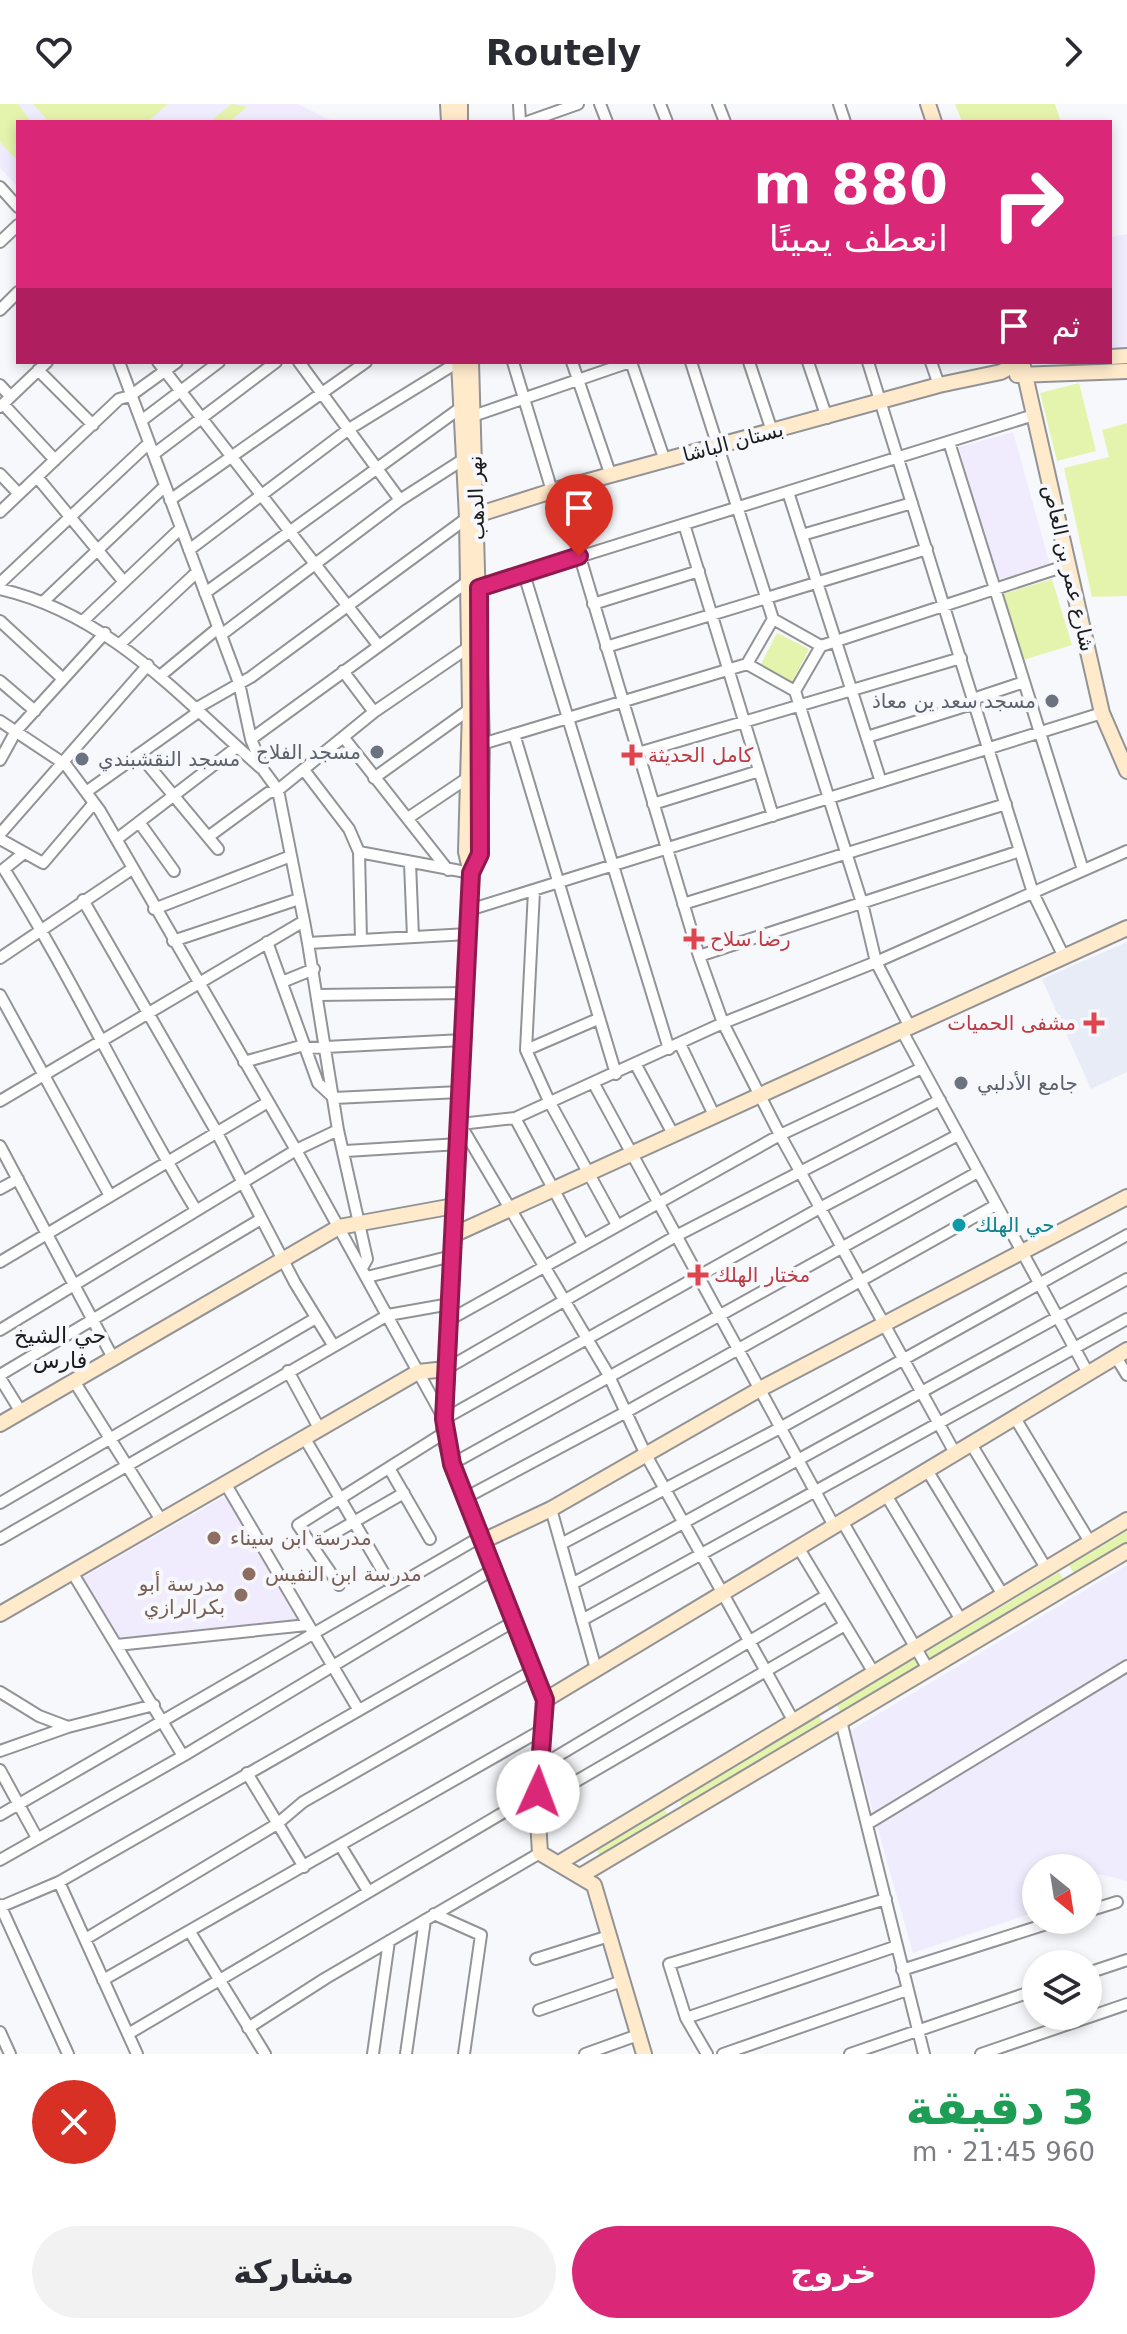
<!DOCTYPE html>
<html lang="ar">
<head>
<meta charset="utf-8">
<style>
  :root { --surface:#fff; --page:#f2f2f3; --text:#2b2b33; --muted:#7c7c81; --accent:#db2777 }
  body { margin:0; font-family:"DejaVu Sans","Noto Sans Arabic",sans-serif; background:var(--page); color:var(--text); direction:rtl; height:100vh; display:flex; flex-direction:column; font-size:30px; white-space:nowrap }
  * { box-sizing:border-box; margin:0 }
  p { font-size:26px; color:var(--muted) }
  .icon { flex:none; width:44px; height:44px; fill:none; stroke:currentColor; stroke-width:2; stroke-linecap:round; stroke-linejoin:round }
  .map { position:relative; height:1950px; overflow:hidden; direction:ltr }
  .sheet { display:flex; flex-direction:column; background:var(--surface); flex:1 }
  .sheet>* { flex:none }
  .hud { position:absolute; left:16px; top:16px; width:1096px; height:244px; border-radius:0px; box-shadow:0 4px 12px #0003; direction:rtl; background:#db2777; color:#fff; overflow:hidden }
  .needle { width:52px; rotate:150deg }
  .controls { position:absolute; left:1022px; top:1750px; display:grid; gap:16px }
  .controls a { display:grid; place-items:center; width:80px; height:80px; border-radius:50%; background:var(--surface); box-shadow:0 4px 12px #0003; font-size:40px }
  .pin { position:absolute; display:grid; place-items:center; width:68px; height:68px; color:#fff; margin:-82px -34px; border-radius:50% 50% 50% 0; rotate:-45deg; box-shadow:0 0 8px #0007 }
  .pin .icon { rotate:45deg }
  .me { position:absolute; width:88px; margin:-44px; rotate:2deg; stroke-linejoin:round; filter:drop-shadow(0 0 6px #0008) }
  .turn { display:flex; align-items:center; gap:28px; height:168px; padding:0 32px; font-size:36px }
  .turn .icon { width:104px; height:104px; stroke-width:2.5 }
  .turn b { display:block; font-size:56px; line-height:68px }
  .then { display:flex; align-items:center; height:76px; padding:0 32px; background:#0003; gap:16px; font-size:30px }
  .round { display:grid; place-items:center; flex:none; width:84px; height:84px; border-radius:42px; background:var(--page) }
  .overview { display:flex; align-items:center; justify-content:space-between; height:136px; padding:0 32px }
  h1 { font-size:48px; font-weight:700; line-height:60px; color:#1e9e55 }
  .cta { display:flex; gap:16px; margin-top:auto; padding:16px 32px }
  .cta a { flex:1; height:92px; border-radius:48px; background:var(--accent); color:#fff; font-size:32px; font-weight:700; line-height:92px; text-align:center }
  .cta a+a { background:var(--page); color:var(--text) }
  header { display:flex; justify-content:space-between; align-items:center; height:104px; padding:0 32px; background:var(--surface); font-size:36px; font-weight:700 }
  .map>svg:first-child { display:block }
  .built { fill:#e8ecf6 }
  .industrial { fill:#efecfd }
  .education { fill:#f0ebfd }
  .green { fill:#e4f4ac }
  .lines { fill:none; stroke-linecap:round; stroke-linejoin:round }
  .street-casing { stroke:#929396; stroke-width:14 }
  .secondary-casing { stroke:#929396; stroke-width:18 }
  .street { stroke:#fff; stroke-width:10 }
  .secondary { stroke:#ffeacb; stroke-width:14 }
  .route-casing { stroke:#8e194d; stroke-width:20 }
  .route { stroke:#db2777; stroke-width:14 }
  .worship-dot { fill:#6b7280; stroke:#f7f8fb; stroke-width:3 }
  .health-dot { fill:#e0444e; stroke:#f7f8fb; stroke-width:3 }
  .culture-dot { fill:#0f9aa8; stroke:#f7f8fb; stroke-width:3 }
  .education-dot { fill:#8d6e63; stroke:#f7f8fb; stroke-width:3 }
  .labels { text-anchor:middle; stroke-width:8; stroke-linejoin:round; paint-order:stroke }
  .street-label { font-size:20px; fill:#1a1b1c; stroke:#f7f8fb }
  .worship-label { font-size:20px; fill:#5b616d; stroke:#f7f8fb; text-anchor:end }
  .health-label { font-size:20px; fill:#be3a42; stroke:#f7f8fb; text-anchor:start }
  .culture-label { font-size:20px; fill:#0d838f; stroke:#f7f8fb; text-anchor:start }
  .education-label { font-size:20px; fill:#785e54; stroke:#f7f8fb; text-anchor:start }
  .neighbourhood-label { font-size:22px; fill:#1a1b1c; stroke:#f7f8fb }
</style>
</head>
<body>
<header><svg class="icon" aria-label="forward" viewBox="0 0 24 24"><path d="M9 5l7 7-7 7"/></svg>Routely<svg class="icon" aria-label="heart" viewBox="0 0 24 24"><path d="M12 20l-8-8c-3-5 5-10 8-4 3-6 11-1 8 4z"/></svg></header>
<div class="map">
<svg width="1127" height="1950" viewBox="0 0 1127 1950">
  <rect width="100%" height="100%" fill="#f7f8fb"/>
  <!-- built -->
  <path class="built" d="M1127 838V968L1091 985 1042 875Z"/>
  <!-- industrial -->
  <path class="industrial" d="M0 0H250L229 18H18V83L0 64Z
    M1127 1461V1777L1099 1770 1088 1774V1764H1036V1808L913 1849 850 1627Z"/>
  <!-- education -->
  <path class="education" d="M250 0H298L334 18H229Z
    M1127 130V245L1110 246V133Z
    M1013 328 1050 461 996 476 959 343Z
    M227 1391 297 1515 118 1535 82 1474Z"/>
  <!-- green -->
  <path class="green" d="M0 0H18L31 18H18V57L0 38Z
    M33 0H168L147 18H49Z
    M232 0 247 3 229 18H209Z
    M955 0H1055L1061 18H962Z
    M1079 279 1096 347 1057 357 1040 289Z
    M1127 319V492L1092 493 1064 364 1109 353 1102 326Z
    M1052 475 1072 541 1023 556 1003 490Z
    M777 529 809 545 792 578 760 562Z
    M1127 1427V1439L1074 1470 1069 1461Z
    M1059 1468 1064 1476 931 1556 926 1548Z
    M916 1553 922 1563 841 1609 836 1600Z
    M819 1612 824 1620 683 1704 678 1695Z
    M663 1704 669 1712 600 1752 595 1744Z"/>
  <g class="lines">
    <defs>
      <path id="street" d="M519 0 520 18
        M600 0 607 18
        M660 0 667 18
        M718 0 725 18
        M839 0 845 18
        M527 18 578 0
        M0 83 18 103
        M0 138 18 121
        M0 206 18 188
        M119 258 239 579 251 635 264 667 278 686 304 817
        M158 258 378 541
        M299 258 400 396
        M513 258 552 387
        M572 258 611 372
        M631 258 665 357
        M691 258 773 515
        M749 258 772 327
        M808 258 827 314
        M868 258 1033 789 1064 853
        M931 258 939 281
        M38 266 93 321
        M0 281 10 292
        M3 300 55 356
        M0 303 47 258
        M473 312 630 258
        M141 317 219 258
        M949 338 1083 766
        M154 350 276 258
        M0 370 19 390
        M37 373 124 478
        M560 386 699 852 723 919 780 1031 955 1349
        M788 388 881 678
        M170 396 366 258
        M0 408 119 295 130 292 177 258
        M684 420 773 712
        M802 431 912 399
        M189 446 349 325 458 258
        M524 470 669 945
        M0 479 149 339
        M479 484 1034 311
        M0 485C109 510 180 593 261 664
        M205 489 459 305
        M44 497 165 382
        M593 500 699 467
        M84 516 181 424
        M0 517 63 575
        M221 531 400 396 464 355
        M120 540 197 468
        M606 543 927 445
        M747 560 795 587 821 542 1068 461
        M343 567 374 608
        M160 572 218 524
        M0 577 35 607
        M795 587 862 799 876 858 910 923
        M973 595 1024 578
        M195 605 251 573 467 414
        M0 617 66 661 100 707 296 1046 444 1315 820 1104 958 1031
        M514 630 616 970
        M867 633 975 599
        M344 634 448 766
        M251 635 467 478
        M482 640 747 560 773 515 821 542
        M638 649 961 554
        M139 650 218 745
        M0 656 16 627 105 529
        M304 666 349 725 359 748 471 769
        M374 674 470 605
        M86 688 197 609
        M653 700 759 667
        M408 714 469 673
        M139 718 174 767
        M0 730 148 561
        M208 733 268 689 278 686 374 608 469 543
        M0 735 43 759 94 699
        M117 735 237 643
        M359 748 361 836
        M24 749 4 765C74 876 128 995 196 1106
        M410 759 413 833
        M534 787 526 946 549 997 617 1121
        M83 796 216 1027 295 1179 333 1241
        M683 800 1006 700
        M154 805 291 752
        M469 806 1102 609
        M173 837 299 795
        M267 838 318 979 334 994 460 988
        M308 839 338 1026 367 1155 362 1164
        M699 852 1020 747
        M0 854 132 765
        M282 878 314 865
        M0 891 110 1092
        M318 891 465 889
        M902 927 1088 1269
        M680 940 714 1011
        M306 944 463 936
        M526 946 598 915
        M244 958 304 941
        M636 961 673 1030
        M594 980 834 1422
        M0 997 304 817 308 839 468 830
        M515 1014 583 1140
        M0 1042 113 1254
        M346 1047 459 1040
        M0 1085 18 1075
        M0 1158 268 998
        M367 1173 452 1152
        M449 1216 780 1031 922 964
        M0 1226 296 1046 338 1026
        M1116 1253 1127 1271
        M446 1265 676 1132 940 996
        M288 1267 319 1324
        M0 1271 261 1115
        M0 1274 21 1308
        M74 1277 161 1416
        M1015 1314 1090 1438
        M304 1333 392 1483
        M971 1340 1046 1464
        M452 1360 978 1068
        M389 1364 430 1435
        M927 1366 1003 1491
        M225 1379 358 1605
        M886 1391 961 1516
        M465 1394 626 1308 996 1101
        M0 1399 316 1214
        M551 1405 596 1565
        M842 1417 928 1565
        M0 1435 388 1211 450 1200
        M561 1440 780 1324 1127 1131
        M312 1442 404 1389
        M798 1443 874 1569
        M72 1468 183 1652
        M572 1480 1127 1175
        M339 1481 298 1421 444 1329
        M582 1516 1127 1215
        M117 1541 307 1521
        M0 1588 39 1612 68 1623 0 1647
        M793 1616 646 1351 608 1270 460 1020 515 1014 723 919 876 858 1127 747
        M841 1617 924 1950
        M68 1623 154 1601
        M539 1663 827 1491
        M0 1666 37 1734
        M247 1669 304 1763
        M537 1700 845 1521
        M0 1711 482 1432
        M869 1719 1127 1562
        M340 1741 368 1787
        M0 1756 183 1652 494 1465
        M59 1778 137 1950
        M0 1801 68 1950
        M0 1803 59 1778 513 1518
        M1088 1807 1117 1798
        M434 1810 481 1831 464 1950
        M190 1828 265 1950
        M87 1834 277 1720 303 1698 532 1567
        M536 1855 609 1832
        M902 1866 1059 1816
        M1088 1869 1127 1856
        M103 1876 540 1627
        M539 1906 622 1877
        M686 1914 897 1842
        M248 1924 326 1874 540 1749
        M0 1928 10 1950
        M128 1930 538 1688
        M373 1950 389 1837
        M406 1950 425 1816
        M585 1950 638 1931
        M707 1950 686 1914 669 1860 886 1795
        M723 1950 907 1886
        M850 1950 1036 1886
        M981 1950 1127 1900"/>
      <path id="secondary" d="M448 0 449 18
        M460 0V18
        M928 0 934 18
        M1110 253 1127 252
        M459 258 467 414 470 605 466 748 471 769 444 1329 452 1360 545 1596 537 1700 540 1749 594 1781 644 1950
        M471 258 482 640 480 750 471 769
        M1022 258 1102 609 1127 667
        M1017 271 1127 267
        M467 414 552 387 939 281 1001 268 1019 258
        M453 1131 1127 824
        M0 1320 339 1123 454 1102
        M483 1437 551 1405 760 1285 1127 1093
        M0 1510 418 1268 446 1265
        M545 1596 1127 1246
        M559 1759 1127 1416
        M582 1771 1127 1447"/>
    </defs>
    <!-- street casing -->
    <use href="#street" class="street-casing"/>
    <!-- secondary casing -->
    <use href="#secondary" class="secondary-casing"/>
    <!-- street -->
    <use href="#street" class="street"/>
    <!-- secondary -->
    <use href="#secondary" class="secondary"/>
  </g>
  <g class="lines">
    <defs>
      <path id="route" d="M538 1688 545 1596 452 1360 444 1315 471 769 480 750 479 484 579 452"/>
    </defs>
    <!-- route casing -->
    <use href="#route" class="route-casing"/>
    <!-- route -->
    <use href="#route" class="route"/>
  </g>
  <!-- markers -->
  <g class="worship-dot">
    <circle cx="1052" cy="597" r="8"/>
    <circle cx="377" cy="648" r="8"/>
    <circle cx="82" cy="655" r="8"/>
    <circle cx="961" cy="979" r="8"/>
  </g>
  <g class="health-dot">
    <path d="M628 639h8v8h8v8h-8v8h-8v-8h-8v-8h8z"/>
    <path d="M690 823h8v8h8v8h-8v8h-8v-8h-8v-8h8z"/>
    <path d="M1090 907h8v8h8v8h-8v8h-8v-8h-8v-8h8z"/>
    <path d="M694 1159h8v8h8v8h-8v8h-8v-8h-8v-8h8z"/>
  </g>
  <circle class="culture-dot" cx="959" cy="1121" r="8"/>
  <g class="education-dot">
    <circle cx="214" cy="1434" r="8"/>
    <circle cx="249" cy="1470" r="8"/>
    <circle cx="241" cy="1491" r="8"/>
  </g>
  <g class="labels">
    <!-- street labels -->
    <g class="street-label">
      <text transform="translate(733 338) rotate(-15)" y="7">بستان الباشا</text>
      <text transform="translate(476 394) rotate(-92)" y="7">نهر الدهب</text>
      <text transform="translate(1069 464) rotate(77)" y="7">شارع عمر بن العاص</text>
    </g>
    <!-- worship labels -->
    <g class="worship-label">
      <text x="1036" y="604">مسجد سعد ين معاذ</text>
      <text x="361" y="655">مسجد الفلاح</text>
      <text x="98" y="662" text-anchor="start">مسجد النقشبندي</text>
      <text x="977" y="986" text-anchor="start">جامع الأدلبي</text>
    </g>
    <!-- health labels -->
    <g class="health-label">
      <text x="648" y="658">كامل الحديثة</text>
      <text x="710" y="842">رضا سلاح</text>
      <text x="1076" y="926" text-anchor="end">مشفى الحميات</text>
      <text x="714" y="1178">مختار الهلك</text>
    </g>
    <!-- culture labels -->
    <g class="culture-label">
      <text x="975" y="1128">حي الهلك</text>
    </g>
    <!-- education labels -->
    <g class="education-label">
      <text x="230" y="1441">مدرسة ابن سيناء</text>
      <text x="265" y="1477">مدرسة ابن النفيس</text>
      <text x="225" y="1487" text-anchor="end">مدرسة أبو<tspan x="225" dy="23">بكرالرازي</tspan></text>
    </g>
    <!-- neighbourhood labels -->
    <g class="neighbourhood-label">
      <text x="60" y="1239">حي الشيخ<tspan x="60" dy="25">فارس</tspan></text>
    </g>
  </g>
</svg>
<div class="controls">
<a><svg class="needle" viewBox="-14 -14 28 28"><path d="M0-13l5 13h-10z" fill="#e53935"/><path d="M0 13l5-13h-10z" fill="#7c7c81"/></svg></a>
<a><svg class="icon" aria-label="layers" viewBox="0 0 24 24"><path d="M12 4l9 5-9 5-9-5zM3 14l9 5 9-5"/></svg></a>
</div>
<div class="pin" style="left:579px;top:452px;background:#d93025"><svg class="icon" aria-label="arrive" viewBox="0 0 24 24"><path d="M6 21V4h12l-3 4 3 4H6"/></svg></div>
<svg class="me" style="left:538px;top:1688px" viewBox="-20 -20 40 40"><circle r="19" fill="#fff"/><path d="M0-13L10 11 0 6-10 11z" fill="#db2777"/></svg>
<div class="hud">
<div class="turn"><svg class="icon" aria-label="right" viewBox="0 0 24 24"><path d="M7 20v-9h11M14 6l5 5-5 5"/></svg><div><b>880 m</b>انعطف يمينًا</div></div>
<div class="then">ثم<svg class="icon" aria-label="arrive" viewBox="0 0 24 24"><path d="M6 21V4h12l-3 4 3 4H6"/></svg></div>
</div>
</div>
<section class="sheet">
<div class="overview"><div><h1>3 دقيقة</h1><p>960 m · 21:45</p></div><a class="round" style="background:#d93025;color:#fff"><svg class="icon" aria-label="close" viewBox="0 0 24 24"><path d="M6 6l12 12M18 6L6 18"/></svg></a></div>
<div class="cta"><a>خروج</a><a>مشاركة</a></div>
</section>
</body>
</html>
